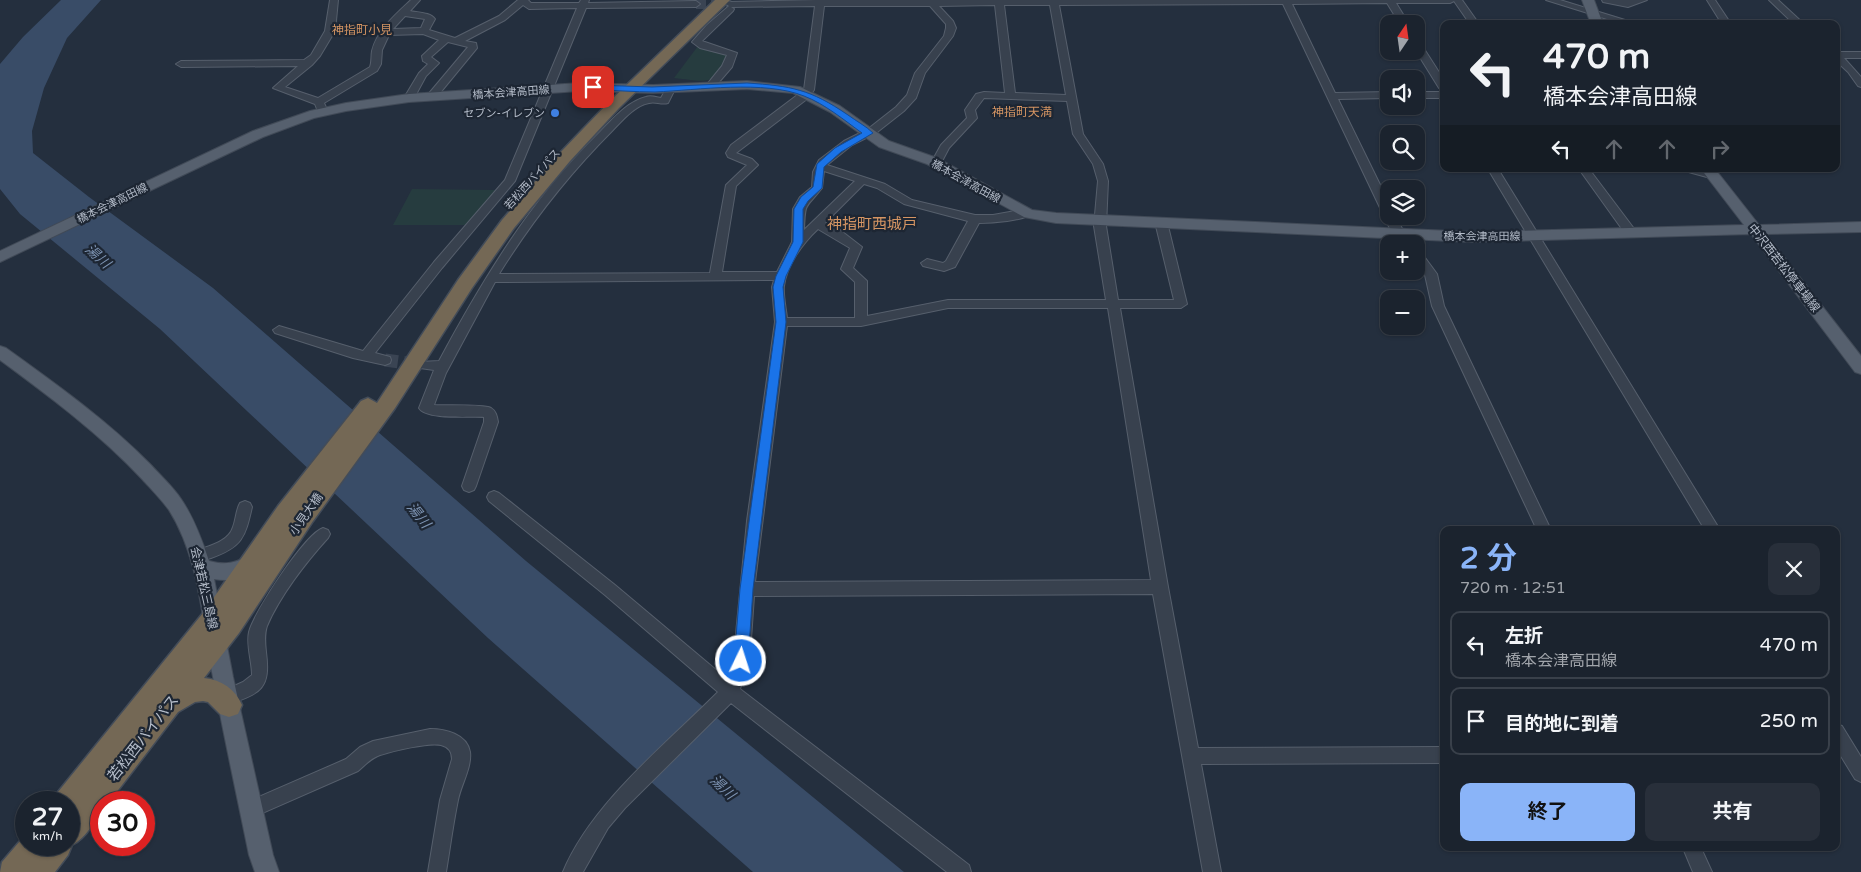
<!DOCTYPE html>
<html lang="ja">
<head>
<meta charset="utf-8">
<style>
  :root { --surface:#1b232e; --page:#282f3a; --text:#f1f3f6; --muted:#a0a4aa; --line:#39404a; --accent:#8ab4f8 }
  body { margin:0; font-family:"Varela Round","Noto Sans JP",sans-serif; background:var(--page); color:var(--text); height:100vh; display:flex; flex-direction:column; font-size:19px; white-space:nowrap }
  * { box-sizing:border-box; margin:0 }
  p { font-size:16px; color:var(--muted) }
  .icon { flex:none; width:28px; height:28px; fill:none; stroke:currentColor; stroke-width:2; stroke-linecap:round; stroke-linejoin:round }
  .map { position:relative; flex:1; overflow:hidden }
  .panel { position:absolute; left:1440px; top:526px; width:400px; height:325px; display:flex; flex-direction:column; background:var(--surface); border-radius:10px; box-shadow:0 1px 4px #0004,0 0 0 1px var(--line) }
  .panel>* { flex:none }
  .guide { position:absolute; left:1440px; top:20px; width:400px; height:152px; border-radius:10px; box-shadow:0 1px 4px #0004,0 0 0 1px var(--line); background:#1b232e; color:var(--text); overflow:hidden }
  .needle { width:32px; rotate:13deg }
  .buttons { position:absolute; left:1380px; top:15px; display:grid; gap:10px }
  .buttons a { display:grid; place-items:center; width:45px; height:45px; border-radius:10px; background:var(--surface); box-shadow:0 1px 4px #0004,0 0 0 1px var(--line); font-size:25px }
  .speed { position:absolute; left:15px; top:791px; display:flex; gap:10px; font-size:25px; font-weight:700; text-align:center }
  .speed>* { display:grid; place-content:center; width:65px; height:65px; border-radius:50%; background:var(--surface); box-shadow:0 1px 4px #0004,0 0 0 1px var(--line); line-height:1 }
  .speed small { font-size:12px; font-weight:400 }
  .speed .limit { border:8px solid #d22; background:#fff; color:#111 }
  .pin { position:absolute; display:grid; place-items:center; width:42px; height:42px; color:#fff; margin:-21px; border-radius:10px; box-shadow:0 2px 8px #0006 }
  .me { position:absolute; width:55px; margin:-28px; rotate:4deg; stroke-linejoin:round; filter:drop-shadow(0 0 4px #0008) }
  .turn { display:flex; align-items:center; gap:18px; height:105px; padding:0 20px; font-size:22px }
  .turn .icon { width:65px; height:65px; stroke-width:2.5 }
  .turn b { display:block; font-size:35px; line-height:42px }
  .lanes { display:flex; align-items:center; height:48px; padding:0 20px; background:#0003; justify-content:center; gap:25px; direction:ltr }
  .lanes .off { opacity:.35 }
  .round { display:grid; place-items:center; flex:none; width:52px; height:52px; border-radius:10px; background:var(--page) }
  .overview { display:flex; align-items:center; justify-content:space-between; height:85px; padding:0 20px }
  h1 { font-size:30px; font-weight:700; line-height:38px; color:var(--accent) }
  .button { display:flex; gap:10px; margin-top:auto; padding:10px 20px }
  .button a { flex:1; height:58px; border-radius:10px; background:var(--accent); color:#111; font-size:20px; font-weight:700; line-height:58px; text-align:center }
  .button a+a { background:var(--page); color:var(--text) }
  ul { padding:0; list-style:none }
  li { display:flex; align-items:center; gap:15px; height:68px; margin:0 10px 8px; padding:0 10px; border:2px solid var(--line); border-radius:10px }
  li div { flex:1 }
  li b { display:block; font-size:19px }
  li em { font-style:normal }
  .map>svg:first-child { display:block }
  .green { fill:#263c3f }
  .water { fill:#394c67 }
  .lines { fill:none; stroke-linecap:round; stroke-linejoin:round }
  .minor-tunnel-far1 { stroke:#3a4453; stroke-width:10; stroke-dasharray:10 5; stroke-linecap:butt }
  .minor-tunnel { stroke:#3a4453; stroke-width:13; stroke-dasharray:13 6; stroke-linecap:butt }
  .minor-casing { stroke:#565f6c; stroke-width:2 }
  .major-casing { stroke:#414a57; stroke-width:2 }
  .highway-casing { stroke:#434c59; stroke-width:3 }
  .minor { fill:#38414e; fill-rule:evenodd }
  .major { fill:#56606e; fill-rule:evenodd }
  .highway { fill:#746855; fill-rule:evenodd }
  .route { fill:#1a73e8; stroke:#114b97 }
  .shop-dot { fill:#3f7fe0; stroke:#1d2633; stroke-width:2 }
  .labels { text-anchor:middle; stroke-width:4.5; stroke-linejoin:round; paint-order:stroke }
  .far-street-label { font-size:11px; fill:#b4bcc9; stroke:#1d2633 }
  .far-poi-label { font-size:11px; fill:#b4bcc9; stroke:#1d2633; text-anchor:end }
  .far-quarter-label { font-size:12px; fill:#d59563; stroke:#1d2633 }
  .street-label { font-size:12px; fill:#b4bcc9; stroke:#1d2633 }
  .water-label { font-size:14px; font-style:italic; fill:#7c92b1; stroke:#1d2633 }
  .quarter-label { font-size:15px; fill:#d59563; stroke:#1d2633 }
  .near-street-label { font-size:15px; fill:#b4bcc9; stroke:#1d2633 }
</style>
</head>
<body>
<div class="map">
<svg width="1861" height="872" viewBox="0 0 1861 872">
  <rect width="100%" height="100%" fill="#242f3e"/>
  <!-- green -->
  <path class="green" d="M698 46 728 55C715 88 705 81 674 78Z
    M412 189 495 190 498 192 466 225H393Z"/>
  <!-- water -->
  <path class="water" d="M61 0H101L67 38 44 88 32 131 33 153 89 197 213 288 526 561 904 872H753L488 638 160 329 20 214 0 189V64L23 37Z"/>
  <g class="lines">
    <!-- minor-tunnel-far1 -->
    <path class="minor-tunnel-far1" d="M696 4H729"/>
    <!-- minor-tunnel -->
    <path class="minor-tunnel" d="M385 360 422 365"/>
    <defs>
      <path id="minor" d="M330 0H338L335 31 320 56 312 65 285 87 318 98 370 67C372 62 371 57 372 51 377 30 396 14 411 0H420L410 11C418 13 430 12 435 19L429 30 455 38 499 16 518 0H528L531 3H579L581 0H589L588 3 696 1 700 4 696 7 586 8 515 181 442 268 375 353 390 357 391 360 390 363 385 365 353 358 275 333 273 330 279 326 363 351 434 262 505 180 577 8 529 9 523 5 505 20 465 41 476 43 477 48 435 99 431 100 426 97 468 47 448 42 431 57 439 63 426 76 413 100 409 101 404 98 419 73 428 64 423 61 422 56 439 40 423 34 389 35 382 50 381 64 377 71 324 103 328 112 323 115 319 114 315 104 273 88 298 66 181 67 176 64 181 61 304 60 311 55 325 31ZM405 16 425 19 421 28 393 29Z
        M816 0H1462L1479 24H1470L1454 1 1450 3H1396L1409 24H1400L1387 3 1292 4 1335 93 1389 92V98L1338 99 1389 203V216H1396L1404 233 1413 244H1400L1393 235 1283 4 1059 5 1083 134 1103 164 1108 181 1106 226 1118 300H1174L1155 222 1161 218 1167 222 1187 304 1181 308H1120L1168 587 1198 748 1444 747V763L1201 764 1221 872H1203L1153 594 754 596 750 654 740 689 969 865 971 872H947L731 703 625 808 608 828 583 872H563C591 804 666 744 718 692L605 595 489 501 487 497 489 493 494 491 499 493 615 585 728 680 734 654 747 521 775 322 772 287 774 280 495 282 446 373 434 405C446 406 482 404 491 408 496 411 497 416 498 422L476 486 474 490 469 492 464 490 462 486 484 422V417C470 416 426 420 419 408L434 370 420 368 419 365 420 362 439 361C484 277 532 198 601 131 614 118 627 102 646 97 650 95 656 97 661 98L667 87 670 86 675 89 668 103C661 105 655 101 649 103 634 106 623 120 613 130 569 174 532 221 499 274L710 273 726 185 747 165 728 157 726 153 731 145 804 90 815 6 731 7 734 9 733 11 702 41 737 53 732 67 713 89H707L705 87 722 66 727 55 700 48 692 42 707 25 729 6 726 4 727 2ZM995 5 1005 93 984 92 976 94 965 110 967 118 941 145 931 163 936 166 940 165 949 148 977 118 975 110 984 98 1067 101 1073 134 1093 164 1098 181 1094 226 1106 300H948L867 316V281L853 268 862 247 840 230 825 223 864 184 877 188 904 204 968 221 946 261 943 263 927 259 921 263 923 266 944 271 955 267 979 223C991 223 1024 221 1033 213L1027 209 993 215H975L912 200 885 184 827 165 852 145 876 133 904 111 916 98 925 73 953 36 956 28 953 21 939 6ZM1004 5H1050L1066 95 1015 93ZM824 6H930L946 24V28L944 36 915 73 907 95 896 107 868 129 844 141 819 160 813 172 812 187 800 197 793 209 792 242 777 272H722L736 186 758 165 752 159 736 153 807 99 814 90ZM824 171 855 181 804 230C805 200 806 209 822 188ZM818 229 850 248 841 269 855 282V318H787C786 308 783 296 784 286 787 264 803 243 818 229ZM948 308H1108L1151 580 755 582 787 326H861Z
        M1546 0H1560L1638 24H1623Z
        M1602 0H1647L1628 7 1603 2Z
        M1707 0H1715L1731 24H1722Z
        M1769 0H1778L1804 24H1794Z
        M1416 40 1419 41 1444 80V91L1439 88 1416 51Z
        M1836 52H1861V58H1844L1861 77V87L1858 86 1848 72 1836 61Z
        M1416 92H1444V98H1416Z
        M1488 169H1498L1720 530H1705Z
        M1579 169H1589L1635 230 1637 233 1635 236H1627Z
        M1684 169H1700L1718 174 1719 176 1714 179 1685 171Z
        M1416 250 1420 251 1437 274 1444 306 1551 530H1537L1432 306 1425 275 1416 263Z
        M245 501 250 503 252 507C245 538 242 547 211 558 204 560 200 563 193 560L190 556 193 552C207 546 228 543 233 527 236 519 236 510 240 503Z
        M323 528 328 530 330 534 328 538C306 562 280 596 267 626 264 635 265 643 266 652 271 690 260 693 227 705L221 702 219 697 221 692 243 682 252 675C252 661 246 645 249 632 254 612 305 534 323 528Z
        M1836 724 1842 726 1861 757V782L1855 779 1836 748Z
        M430 729C445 729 467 734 470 752 472 767 461 785 458 800 453 824 450 848 446 872H428L440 800 452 759C452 752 449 747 441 745 429 742 393 751 380 755 371 758 365 765 358 771L251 818 245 815 242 809 245 803 346 759 360 747 373 741Z
        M1683 848H1701L1712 872H1693Z"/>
      <path id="major" d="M1582 0H1594L1603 24H1591Z
        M747 81 800 87 840 106 889 141 937 158 1032 210 1056 213 1472 232 1744 225 1701 169H1715L1759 225 1861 222V232L1766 234 1861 356V374L1855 372 1751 234 1472 242 1056 223 1024 217 927 164 879 147 830 112 793 93 747 89 653 93 580 91 409 102 346 111 314 118 263 137 0 262V251L253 131 310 111 346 103 409 94 580 83 653 85Z
        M0 346 6 348C56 384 107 420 151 465 161 476 173 487 181 499 194 518 202 540 209 561 228 566 234 562 251 556L258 558 261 564C253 579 230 582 214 579L233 677 273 855 279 872H255L249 855C237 796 224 737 213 677 202 622 200 559 169 510 161 499 151 489 142 479 99 433 50 397 0 360Z"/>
      <path id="highway" d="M715 0H730L619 108 570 161 514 228 472 288 395 408 313 521 239 633 204 678C222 680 235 689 242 705L238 714 229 717 220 714 208 702 203 701 195 702 178 712 109 802H101C101 816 85 839 72 845L68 855 55 872H0L2 862 26 834V845H69V802H54L58 792 203 613 278 506 361 401 368 398 377 403 458 280 502 220 558 155 609 102Z"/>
    </defs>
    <!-- minor casing -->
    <use href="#minor" class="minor-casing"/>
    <!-- major casing -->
    <use href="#major" class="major-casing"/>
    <!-- highway casing -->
    <use href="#highway" class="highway-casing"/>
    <!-- minor -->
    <use href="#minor" class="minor"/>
    <!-- major -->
    <use href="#major" class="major"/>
    <!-- highway -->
    <use href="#highway" class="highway"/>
  </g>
  <!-- route -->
  <path class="route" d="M747 83C791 86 810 89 848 115 856 121 866 126 873 133L841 152 824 167 822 188 808 201 803 209V242L786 276 783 287 786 322 753 589 748 661 746 665 741 667 736 665 734 661 740 589 776 322 773 287 776 276 793 242 794 209 801 197 813 187 817 164 835 148 862 133C844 120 825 104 804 96 764 80 698 90 655 92 634 92 614 90 593 90L589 87 593 85 652 87Z"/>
  <!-- markers -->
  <circle class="shop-dot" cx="555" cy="113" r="5"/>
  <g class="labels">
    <!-- far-street labels -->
    <g class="far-street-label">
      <text transform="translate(511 92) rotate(-4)" y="4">橋本会津高田線</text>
      <text transform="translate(532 179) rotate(-48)" y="4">若松西バイパス</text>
      <text transform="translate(966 181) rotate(29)" y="4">橋本会津高田線</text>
      <text transform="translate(112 203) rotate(-26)" y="4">橋本会津高田線</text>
      <text x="1482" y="240">橋本会津高田線</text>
    </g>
    <!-- far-poi labels -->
    <g class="far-poi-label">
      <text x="545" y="117">セブン-イレブン</text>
    </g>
    <!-- far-quarter labels -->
    <g class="far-quarter-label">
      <text x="362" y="34">神指町小見</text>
      <text x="1022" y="116">神指町天満</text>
    </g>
    <!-- street labels -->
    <g class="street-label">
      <text transform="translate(1784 268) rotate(52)" y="4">中沢西若松停車場線</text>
      <text transform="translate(306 514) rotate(-55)" y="4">小見大橋</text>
      <text transform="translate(204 588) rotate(77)" y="4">会津若松三島線</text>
    </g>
    <!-- water labels -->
    <g class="water-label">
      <text transform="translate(98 256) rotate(42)" y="5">湯川</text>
      <text transform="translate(419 515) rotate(51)" y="5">湯川</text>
      <text transform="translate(723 787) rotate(43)" y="5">湯川</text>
    </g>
    <!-- quarter labels -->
    <g class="quarter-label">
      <text x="872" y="229">神指町西城戸</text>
    </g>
    <!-- near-street labels -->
    <g class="near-street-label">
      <text transform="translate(143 738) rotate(-52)" y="5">若松西バイパス</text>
    </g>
  </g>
</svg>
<div class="buttons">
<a><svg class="needle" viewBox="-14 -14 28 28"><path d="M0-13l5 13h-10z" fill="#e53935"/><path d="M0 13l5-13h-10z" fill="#a0a4aa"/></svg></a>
<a><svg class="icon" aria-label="sound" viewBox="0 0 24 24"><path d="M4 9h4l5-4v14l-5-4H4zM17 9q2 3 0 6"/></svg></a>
<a><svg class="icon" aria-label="search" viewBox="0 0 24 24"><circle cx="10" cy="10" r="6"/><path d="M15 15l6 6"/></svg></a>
<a><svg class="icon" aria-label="layers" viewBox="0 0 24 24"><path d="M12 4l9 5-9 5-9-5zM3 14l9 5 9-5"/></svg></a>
<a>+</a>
<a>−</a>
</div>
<div class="speed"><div>27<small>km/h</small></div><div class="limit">30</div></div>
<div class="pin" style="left:593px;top:87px;background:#d93025"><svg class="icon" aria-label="arrive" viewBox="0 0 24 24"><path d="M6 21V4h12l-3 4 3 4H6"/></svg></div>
<svg class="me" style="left:741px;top:661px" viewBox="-20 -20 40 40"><circle r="17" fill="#1a73e8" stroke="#fff" stroke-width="3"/><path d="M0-11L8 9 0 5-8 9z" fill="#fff"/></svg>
<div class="guide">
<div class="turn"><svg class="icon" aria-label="left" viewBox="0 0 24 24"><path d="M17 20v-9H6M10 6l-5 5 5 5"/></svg><div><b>470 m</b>橋本会津高田線</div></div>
<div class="lanes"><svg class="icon" aria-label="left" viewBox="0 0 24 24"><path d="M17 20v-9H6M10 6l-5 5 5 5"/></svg><svg class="icon off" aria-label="ahead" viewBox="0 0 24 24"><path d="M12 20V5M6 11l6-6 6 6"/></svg><svg class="icon off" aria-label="ahead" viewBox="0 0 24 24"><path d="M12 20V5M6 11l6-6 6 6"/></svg><svg class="icon off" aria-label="right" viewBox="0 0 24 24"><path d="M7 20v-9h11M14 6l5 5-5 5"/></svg></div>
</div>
<section class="panel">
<div class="overview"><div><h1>2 分</h1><p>720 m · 12:51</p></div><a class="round"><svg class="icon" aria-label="close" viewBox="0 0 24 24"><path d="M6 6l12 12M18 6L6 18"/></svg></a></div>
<ul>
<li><svg class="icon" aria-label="left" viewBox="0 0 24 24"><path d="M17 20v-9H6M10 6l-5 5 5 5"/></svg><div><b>左折</b><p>橋本会津高田線</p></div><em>470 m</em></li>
<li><svg class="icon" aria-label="arrive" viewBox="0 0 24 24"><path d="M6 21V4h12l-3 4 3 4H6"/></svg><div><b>目的地に到着</b></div><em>250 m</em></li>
</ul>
<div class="button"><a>終了</a><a>共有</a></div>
</section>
</div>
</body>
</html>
